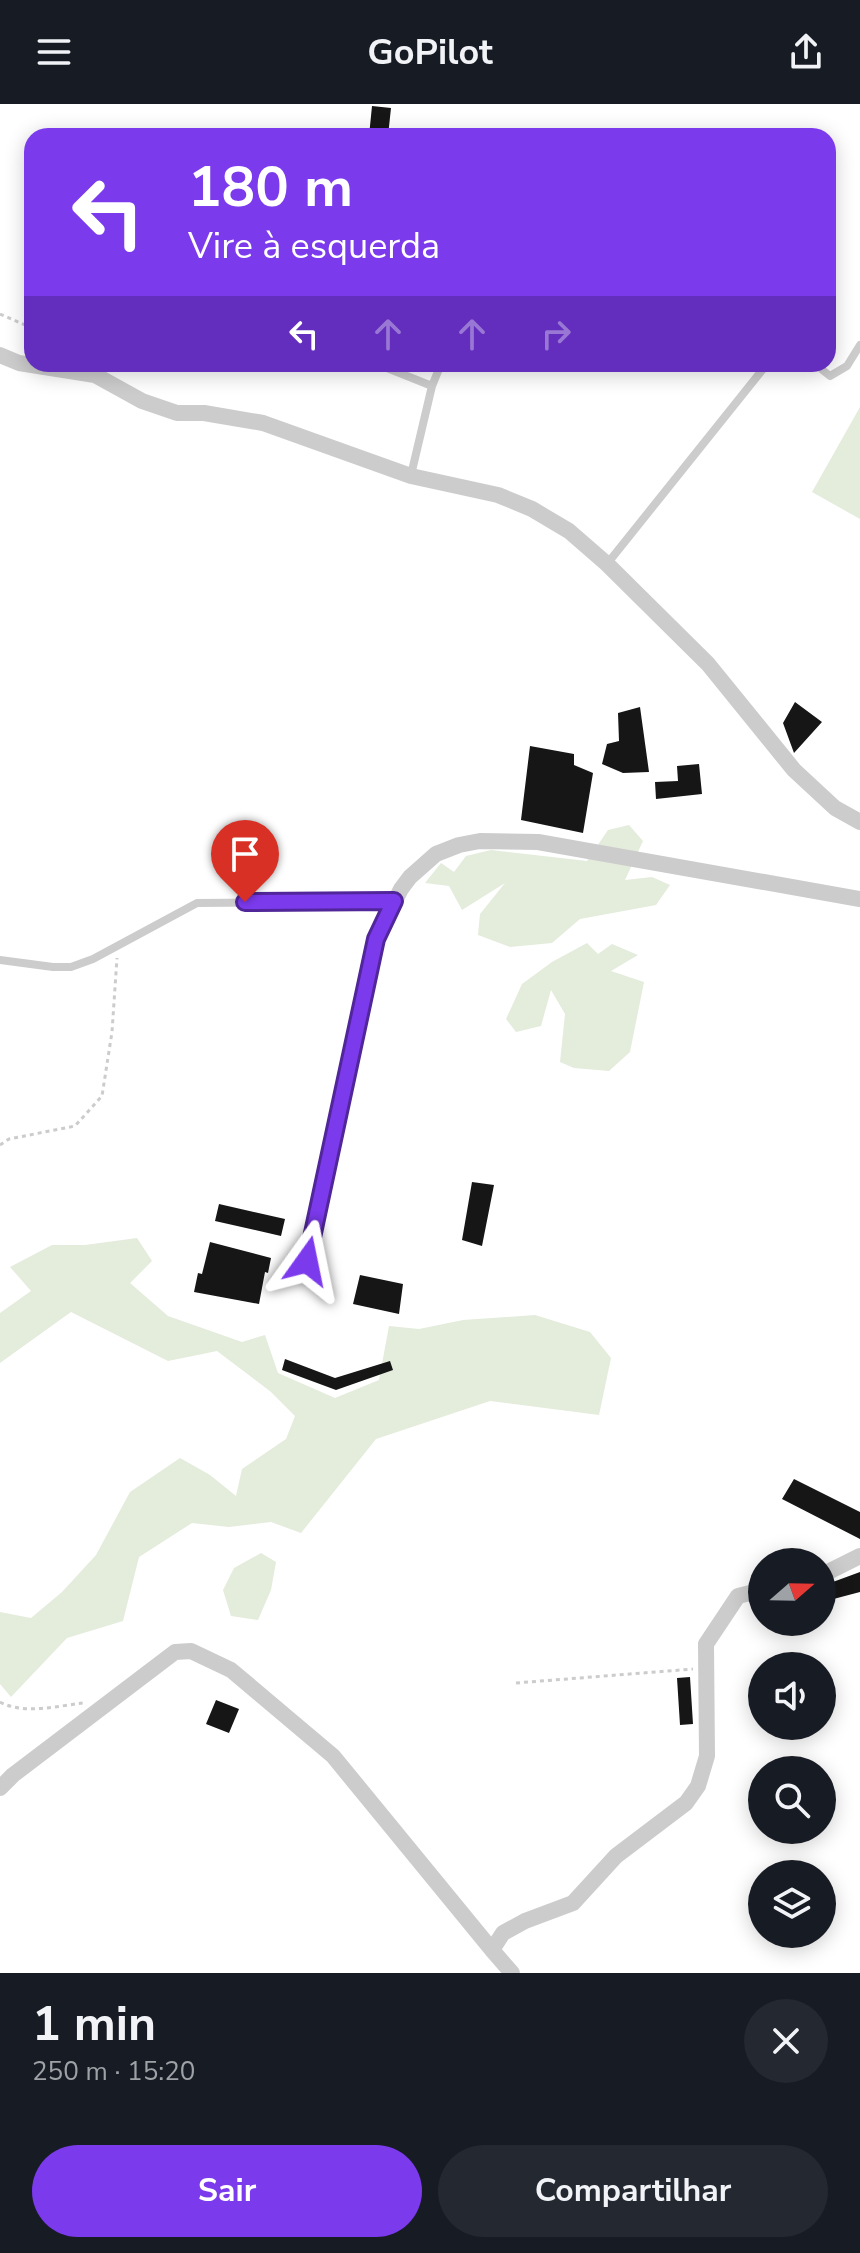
<!DOCTYPE html>
<html lang="pt">
<head>
<meta charset="utf-8">
<style>
  :root { --surface:#171b24; --page:#242831; --text:#f1f3f6; --muted:#9ea1a6; --accent:#7c3aed }
  body { margin:0; font-family:"Nunito Sans",sans-serif; background:var(--page); color:var(--text); height:100vh; display:flex; flex-direction:column; font-size:30px; white-space:nowrap }
  * { box-sizing:border-box; margin:0 }
  p { font-size:26px; color:var(--muted) }
  .icon { flex:none; width:44px; height:44px; fill:none; stroke:currentColor; stroke-width:2; stroke-linecap:round; stroke-linejoin:round }
  .map { position:relative; height:1869px; overflow:hidden }
  .side { display:flex; flex-direction:column; background:var(--surface); flex:1 }
  .side>* { flex:none }
  .guide { position:absolute; left:24px; top:24px; width:812px; height:244px; border-radius:24px; box-shadow:0 4px 20px #0003; background:#7c3aed; color:#fff; overflow:hidden }
  .needle { width:52px; rotate:70deg }
  .tools { position:absolute; left:748px; top:1444px; display:grid; gap:16px }
  .tools a { display:grid; place-items:center; width:88px; height:88px; border-radius:50%; background:var(--surface); box-shadow:0 4px 20px #0003; font-size:40px }
  .pin { position:absolute; display:grid; place-items:center; width:68px; height:68px; color:#fff; margin:-82px -34px; border-radius:50% 50% 50% 0; rotate:-45deg; box-shadow:0 0 8px #0007 }
  .pin .icon { rotate:45deg }
  .me { position:absolute; width:88px; margin:-44px; rotate:12deg; stroke-linejoin:round; filter:drop-shadow(0 0 6px #0008) }
  .turn { display:flex; align-items:center; gap:28px; height:168px; padding:0 32px; font-size:36px }
  .turn .icon { width:104px; height:104px; stroke-width:2.5 }
  .turn b { display:block; font-size:56px; line-height:68px }
  .lanes { display:flex; align-items:center; height:76px; padding:0 32px; background:#0003; justify-content:center; gap:40px; direction:ltr }
  .lanes .off { opacity:.35 }
  .round { display:grid; place-items:center; flex:none; width:84px; height:84px; border-radius:42px; background:var(--page) }
  .headline { display:flex; align-items:center; justify-content:space-between; height:136px; padding:0 32px }
  h1 { font-size:48px; font-weight:700; line-height:60px }
  .cta { display:flex; gap:16px; margin-top:auto; padding:16px 32px }
  .cta a { flex:1; height:92px; border-radius:48px; background:var(--accent); color:#fff; font-size:32px; font-weight:700; line-height:92px; text-align:center }
  .cta a+a { background:var(--page); color:var(--text) }
  header { display:flex; justify-content:space-between; align-items:center; height:104px; padding:0 32px; background:var(--surface); font-size:36px; font-weight:700 }
  .map>svg:first-child { display:block }
  .green { fill:#e4ecdc }
  .building { fill:#161616 }
  .lines { fill:none; stroke-linecap:round; stroke-linejoin:round }
  .path { stroke:#ccc; stroke-width:3; stroke-dasharray:4 4; stroke-linecap:butt }
  .lane { stroke:#ccc; stroke-width:8 }
  .street { stroke:#ccc; stroke-width:16 }
  .route-casing { stroke:#51269a; stroke-width:20 }
  .route { stroke:#7c3aed; stroke-width:14 }
</style>
</head>
<body>
<header><svg class="icon" aria-label="menu" viewBox="0 0 24 24"><path d="M4 6h16M4 12h16M4 18h16"/></svg>GoPilot<svg class="icon" aria-label="share" viewBox="0 0 24 24"><path d="M12 15V3M7 8l5-5 5 5M5 13v7h14v-7"/></svg></header>
<div class="map">
<svg width="860" height="1869" viewBox="0 0 860 1869">
  <rect width="100%" height="100%" fill="#fff"/>
  <!-- green -->
  <path class="green" d="M860 303V415L812 388Z
    M629 721 643 737 625 776 652 773 670 781 656 801 580 815 552 839 510 843 478 831 480 810 505 779 462 806 449 782 425 779 441 759 454 768 466 752 491 746 587 757 608 726Z
    M587 839 598 850 612 840 638 851 611 867 644 878 630 948 609 967 574 964 560 958 565 910 551 886 541 922 516 928 506 915 522 880 552 858Z
    M137 1134 152 1157 130 1179 168 1212 242 1238 265 1231 278 1269 335 1294 379 1276 389 1222 419 1225 463 1216 535 1211 590 1228 611 1254 599 1311 490 1297 376 1335 301 1429 271 1418 229 1423 192 1419 139 1453 123 1517 67 1534 11 1593 0 1580V1508L31 1514 62 1488 96 1451 130 1388 180 1354 210 1371 236 1392 242 1365 286 1335 295 1312 271 1288 217 1247 168 1257 71 1208 0 1259V1209L31 1187 10 1163 52 1141H85Z
    M261 1449 276 1458 271 1486 258 1516 231 1512 223 1486 234 1464Z"/>
  <!-- building -->
  <path class="building" d="M372 2 391 4 388 32H369Z
    M795 598 822 618 794 649 783 619Z
    M640 603 649 668 623 669 602 660 607 640 619 637 618 609Z
    M530 642 574 650V661L593 669 583 729 521 716Z
    M699 660 702 690 656 695 655 678 678 677 677 662Z
    M472 1078 494 1081 482 1142 462 1136Z
    M219 1100 285 1115 281 1132 215 1117Z
    M210 1138 271 1154 268 1169 265 1168 259 1200 194 1188 198 1169 202 1170Z
    M360 1171 403 1180 399 1210 353 1200Z
    M285 1255 335 1274 390 1257 393 1266 336 1286 282 1266Z
    M794 1375 860 1408V1435L782 1395Z
    M860 1468V1488L822 1498V1482Z
    M690 1573 693 1620 680 1621 677 1574Z
    M216 1596 239 1605 229 1629 206 1620Z"/>
  <g class="lines">
    <!-- path -->
    <path class="path" d="M0 210 32 224
      M0 1041 9 1035 75 1022 102 992 112 928 117 854
      M516 1579 693 1565
      M0 1598C24 1611 57 1602 83 1599"/>
    <!-- lane -->
    <path class="lane" d="M377 260 432 282
      M815 260 830 272 847 262 860 241
      M411 371 432 282 441 260
      M607 460 767 260
      M0 856 53 863H71L93 855 197 799 394 797"/>
    <!-- street -->
    <path class="street" d="M0 251 19 259 95 271 142 297 177 309H204L263 319 411 372 498 391 532 405 569 427 607 460 708 560 794 666 835 704 860 718
      M307 1157 376 835 401 785 410 773 436 750 459 741 480 737 538 738 860 795
      M822 1471 860 1452
      M0 1684 13 1671 175 1548 191 1547 231 1566 333 1652 492 1846
      M512 1869 492 1846 503 1829 525 1817 573 1799 616 1752 686 1699 698 1682 707 1652 706 1540 738 1492 762 1486"/>
  </g>
  <g class="lines">
    <defs>
      <path id="route" d="M245 798 394 797 376 835 307 1157"/>
    </defs>
    <!-- route casing -->
    <use href="#route" class="route-casing"/>
    <!-- route -->
    <use href="#route" class="route"/>
  </g>
</svg>
<div class="tools">
<a><svg class="needle" viewBox="-14 -14 28 28"><path d="M0-13l5 13h-10z" fill="#e53935"/><path d="M0 13l5-13h-10z" fill="#9ea1a6"/></svg></a>
<a><svg class="icon" aria-label="sound" viewBox="0 0 24 24"><path d="M4 9h4l5-4v14l-5-4H4zM17 9q2 3 0 6"/></svg></a>
<a><svg class="icon" aria-label="search" viewBox="0 0 24 24"><circle cx="10" cy="10" r="6"/><path d="M15 15l6 6"/></svg></a>
<a><svg class="icon" aria-label="layers" viewBox="0 0 24 24"><path d="M12 4l9 5-9 5-9-5zM3 14l9 5 9-5"/></svg></a>
</div>
<div class="pin" style="left:245px;top:798px;background:#d93025"><svg class="icon" aria-label="arrive" viewBox="0 0 24 24"><path d="M6 21V4h12l-3 4 3 4H6"/></svg></div>
<svg class="me" style="left:307px;top:1157px" viewBox="-20 -20 40 40"><path d="M0-17L14 15 0 8-14 15z" fill="#7c3aed" stroke="#fff" stroke-width="4"/></svg>
<div class="guide">
<div class="turn"><svg class="icon" aria-label="left" viewBox="0 0 24 24"><path d="M17 20v-9H6M10 6l-5 5 5 5"/></svg><div><b>180 m</b>Vire à esquerda</div></div>
<div class="lanes"><svg class="icon" aria-label="left" viewBox="0 0 24 24"><path d="M17 20v-9H6M10 6l-5 5 5 5"/></svg><svg class="icon off" aria-label="ahead" viewBox="0 0 24 24"><path d="M12 20V5M6 11l6-6 6 6"/></svg><svg class="icon off" aria-label="ahead" viewBox="0 0 24 24"><path d="M12 20V5M6 11l6-6 6 6"/></svg><svg class="icon off" aria-label="right" viewBox="0 0 24 24"><path d="M7 20v-9h11M14 6l5 5-5 5"/></svg></div>
</div>
</div>
<section class="side">
<div class="headline"><div><h1>1 min</h1><p>250 m · 15:20</p></div><a class="round"><svg class="icon" aria-label="close" viewBox="0 0 24 24"><path d="M6 6l12 12M18 6L6 18"/></svg></a></div>
<div class="cta"><a>Sair</a><a>Compartilhar</a></div>
</section>
</body>
</html>
